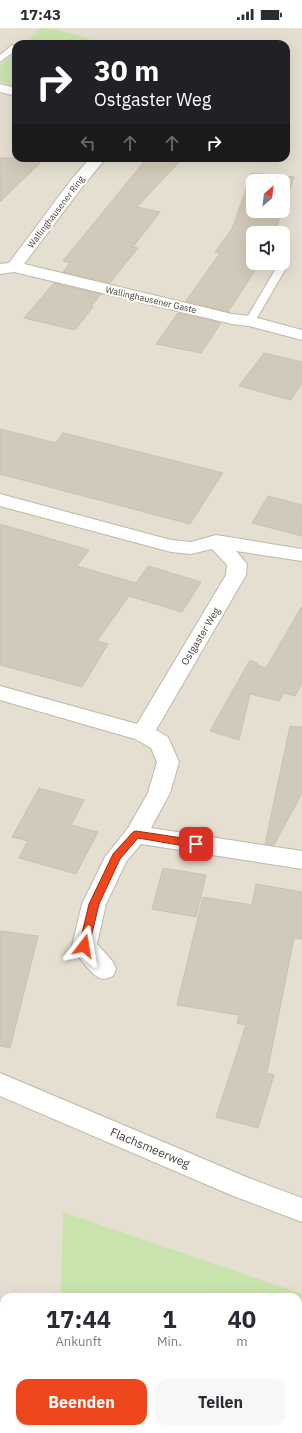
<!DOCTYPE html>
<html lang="de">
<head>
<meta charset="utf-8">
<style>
  :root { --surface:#fff; --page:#f7f7f7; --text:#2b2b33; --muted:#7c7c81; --accent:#ee461d }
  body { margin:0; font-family:"IBM Plex Sans",sans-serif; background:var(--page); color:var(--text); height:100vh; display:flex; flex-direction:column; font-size:15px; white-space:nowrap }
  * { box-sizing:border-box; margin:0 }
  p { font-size:13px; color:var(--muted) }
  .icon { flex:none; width:22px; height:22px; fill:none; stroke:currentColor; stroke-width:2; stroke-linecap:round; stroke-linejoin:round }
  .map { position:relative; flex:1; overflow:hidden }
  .drawer { position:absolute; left:0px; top:1265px; width:302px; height:140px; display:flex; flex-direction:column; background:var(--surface); border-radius:12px 12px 0 0; box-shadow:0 4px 16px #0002 }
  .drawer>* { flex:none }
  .guide { position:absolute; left:12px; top:12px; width:278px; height:122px; border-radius:12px; box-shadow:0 4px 16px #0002; background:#202124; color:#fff; overflow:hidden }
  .needle { width:26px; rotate:28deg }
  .fabs { position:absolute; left:246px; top:146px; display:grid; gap:8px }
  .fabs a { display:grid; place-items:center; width:44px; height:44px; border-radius:8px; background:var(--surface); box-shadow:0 4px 16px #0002; font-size:20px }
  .pin { position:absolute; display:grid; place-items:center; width:34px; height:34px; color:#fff; margin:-17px; border-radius:8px; box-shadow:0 2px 6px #0006 }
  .me { position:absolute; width:44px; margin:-22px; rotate:14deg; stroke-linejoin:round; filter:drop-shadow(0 0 3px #0008) }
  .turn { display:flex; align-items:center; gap:14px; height:84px; padding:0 16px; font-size:18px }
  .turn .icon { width:52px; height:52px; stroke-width:2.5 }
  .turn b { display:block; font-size:28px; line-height:34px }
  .lanes { display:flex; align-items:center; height:38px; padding:0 16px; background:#0003; justify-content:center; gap:20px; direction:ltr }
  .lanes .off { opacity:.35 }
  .eta { display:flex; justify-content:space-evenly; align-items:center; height:68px; text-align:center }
  .eta b { font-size:24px; font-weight:700; line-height:28px }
  .button { display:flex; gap:8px; margin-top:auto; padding:8px 16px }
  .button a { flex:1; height:46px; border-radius:12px; background:var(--accent); color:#fff; font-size:16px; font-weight:700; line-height:46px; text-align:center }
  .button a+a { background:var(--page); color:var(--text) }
  .status { display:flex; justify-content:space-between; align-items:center; height:28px; padding:0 20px; background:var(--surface); direction:ltr }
  .status svg { height:11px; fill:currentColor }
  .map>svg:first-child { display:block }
  .residential { fill:#e4dfd1; fill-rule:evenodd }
  .green { fill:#c9e3ad }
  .building { fill:#d1c9b9; stroke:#ccc1ad }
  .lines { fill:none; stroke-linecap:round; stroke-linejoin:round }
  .lane-casing { stroke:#beb8a9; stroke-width:2 }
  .street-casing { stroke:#beb8a9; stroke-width:2 }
  .lane { fill:#fff; fill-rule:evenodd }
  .street { fill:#fff; fill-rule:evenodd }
  .route { fill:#ee461d; stroke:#9b2e13 }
  .labels { text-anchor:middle; stroke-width:4; stroke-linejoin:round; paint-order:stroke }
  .far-street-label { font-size:9px; fill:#423d34; stroke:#fff }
  .street-label { font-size:10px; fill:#423d34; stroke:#fff }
  .near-street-label { font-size:12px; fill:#423d34; stroke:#fff }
</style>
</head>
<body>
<div class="status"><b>17:43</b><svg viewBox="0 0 49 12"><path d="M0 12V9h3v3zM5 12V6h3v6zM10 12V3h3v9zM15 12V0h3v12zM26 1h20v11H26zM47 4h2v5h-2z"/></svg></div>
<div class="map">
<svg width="302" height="1405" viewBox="0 0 302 1405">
  <rect width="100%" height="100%" fill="#f0ede3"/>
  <!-- residential -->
  <path class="residential" d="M0 0H302V1405H0ZM16 16H286V130H16ZM253 153H283V183H253ZM253 205H283V235H253ZM4 1269H298V1401H4Z"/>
  <!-- green -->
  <path class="green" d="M41 0H50L89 10V12L103 16H24Z
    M16 23V60L0 53V38Z
    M63 1184 302 1266V1405H0V1287H4V1401H298V1269H61Z"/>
  <!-- building -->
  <path class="building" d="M0 130H45L0 174Z
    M147 130H183L137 179 160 184 133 219 138 220 110 255 63 244 70 235 63 233Z
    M252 145 294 149 283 181V153H253V183H282L275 205H253V235H260L228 284 186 273 220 225 215 224 232 201Z
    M54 255 101 266 91 279H93L75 302 24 290Z
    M178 285 221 295 201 325 156 316Z
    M264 325 302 334V355L291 372 239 358Z
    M0 401 56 415 63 405 223 445 190 496 0 446Z
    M268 468 302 477V508L252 495Z
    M0 496 89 522 77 538 136 555 148 538 201 554 182 584 129 568 97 613 108 616 82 659 0 637Z
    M302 578V655L295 668 284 665 279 673 250 666 239 712 210 703 250 632 257 635V637L266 640Z
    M290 698 302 699V765L274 817 265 816Z
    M39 760 84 772 71 797 98 804 76 846 19 830 28 813 12 809Z
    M163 840 206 847 196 889 152 881Z
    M256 856 302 864V911L294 910 267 1045 274 1047 258 1100 216 1089 246 997 237 995 239 987 177 977 203 869 252 877Z
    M0 903 38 908 10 1020 0 1018Z"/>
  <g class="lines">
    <defs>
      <path id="lane" d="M12 17H16V22L0 34V27Z
        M283 232 287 233 289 235 254 295H246L245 293 279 235H283Z"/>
      <path id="street" d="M0 56 16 60V68L0 64Z
        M90 130H106L83 158 24 236 232 286 250 288 302 302V312L249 298 232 296 14 244 0 246V236L9 235 71 152Z
        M0 466 171 512 191 514 216 507 302 521V533L236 523 247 536 246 547 156 702 168 709 179 734 170 765 151 800 302 823V841L141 816 126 834 106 876 97 916 113 934 116 941 113 948C110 949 106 951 103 951 93 950 77 927 72 918L82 876 105 829 128 800 148 765 157 734 151 720 135 711 0 672V658L137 696 226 547 227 537 212 521 191 526 171 524 0 478Z
        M0 1045 251 1151 302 1170V1194L231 1167 0 1068Z"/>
    </defs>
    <!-- lane casing -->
    <use href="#lane" class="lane-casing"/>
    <!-- street casing -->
    <use href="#street" class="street-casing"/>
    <!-- lane -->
    <use href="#lane" class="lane"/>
    <!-- street -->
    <use href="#street" class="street"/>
  </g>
  <!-- route -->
  <path class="route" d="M136 803 196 812 201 816 196 820 138 810 120 831 99 876 89 918 87 921H80L79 918 89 876 113 826 133 804Z"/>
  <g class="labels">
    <!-- far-street labels -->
    <g class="far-street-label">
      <text transform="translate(56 184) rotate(-53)" y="3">Wallinghausener Ring</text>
      <text transform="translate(151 272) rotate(13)" y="3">Wallinghausener Gaste</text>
    </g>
    <!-- street labels -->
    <g class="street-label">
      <text transform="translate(200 608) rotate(-59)" y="4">Ostgaster Weg</text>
    </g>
    <!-- near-street labels -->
    <g class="near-street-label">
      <text transform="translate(150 1120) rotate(23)" y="4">Flachsmeerweg</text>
    </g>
  </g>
</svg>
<div class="fabs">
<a><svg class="needle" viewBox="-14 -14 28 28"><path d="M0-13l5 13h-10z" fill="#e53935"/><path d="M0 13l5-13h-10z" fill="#7c7c81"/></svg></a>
<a><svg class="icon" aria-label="sound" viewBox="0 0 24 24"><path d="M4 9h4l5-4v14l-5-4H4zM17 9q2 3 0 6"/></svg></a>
</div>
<div class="pin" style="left:196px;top:816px;background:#d93025"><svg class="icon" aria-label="arrive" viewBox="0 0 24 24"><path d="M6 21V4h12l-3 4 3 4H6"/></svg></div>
<svg class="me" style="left:84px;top:918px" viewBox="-20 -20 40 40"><path d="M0-17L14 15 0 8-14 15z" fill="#ee461d" stroke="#fff" stroke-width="4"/></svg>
<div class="guide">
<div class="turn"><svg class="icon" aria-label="right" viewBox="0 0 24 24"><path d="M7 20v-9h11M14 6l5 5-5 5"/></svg><div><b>30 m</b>Ostgaster Weg</div></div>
<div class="lanes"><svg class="icon off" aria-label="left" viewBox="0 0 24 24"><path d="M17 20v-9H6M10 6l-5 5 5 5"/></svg><svg class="icon off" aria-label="ahead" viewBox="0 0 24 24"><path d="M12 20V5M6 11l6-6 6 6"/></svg><svg class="icon off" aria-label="ahead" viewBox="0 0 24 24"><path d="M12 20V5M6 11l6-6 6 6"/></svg><svg class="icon" aria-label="right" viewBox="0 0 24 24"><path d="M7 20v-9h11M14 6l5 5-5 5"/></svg></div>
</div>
<section class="drawer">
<div class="eta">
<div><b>17:44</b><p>Ankunft</p></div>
<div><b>1</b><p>Min.</p></div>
<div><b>40</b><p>m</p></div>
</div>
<div class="button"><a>Beenden</a><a>Teilen</a></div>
</section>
</div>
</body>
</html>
